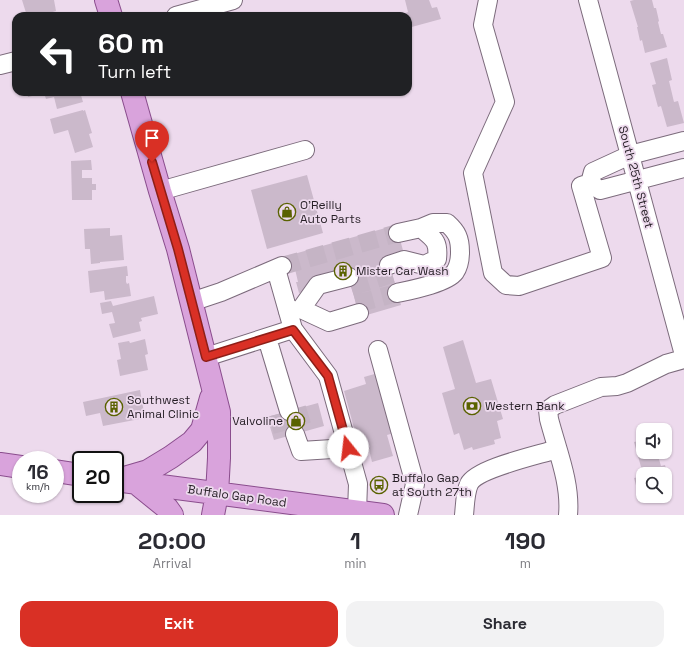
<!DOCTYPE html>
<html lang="en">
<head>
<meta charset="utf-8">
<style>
  :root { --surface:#fff; --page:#f2f2f3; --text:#2b2b33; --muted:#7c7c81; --accent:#d93025 }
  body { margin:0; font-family:"Space Grotesk",sans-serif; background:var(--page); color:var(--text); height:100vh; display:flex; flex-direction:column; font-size:15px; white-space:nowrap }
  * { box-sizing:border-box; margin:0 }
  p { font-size:13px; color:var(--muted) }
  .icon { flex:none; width:22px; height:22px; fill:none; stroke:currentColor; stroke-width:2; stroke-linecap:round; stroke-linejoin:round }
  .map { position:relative; height:515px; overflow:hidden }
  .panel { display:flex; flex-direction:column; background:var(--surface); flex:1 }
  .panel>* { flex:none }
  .top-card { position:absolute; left:12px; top:12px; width:400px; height:84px; border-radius:12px; box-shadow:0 1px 3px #0004; background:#202124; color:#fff; overflow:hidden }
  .buttons { position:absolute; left:636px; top:423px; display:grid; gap:8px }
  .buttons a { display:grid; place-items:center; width:36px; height:36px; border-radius:8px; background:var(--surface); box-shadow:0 1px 3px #0004; font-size:20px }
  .speed { position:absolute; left:12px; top:451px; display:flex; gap:8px; font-size:20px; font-weight:700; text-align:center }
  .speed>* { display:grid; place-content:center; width:52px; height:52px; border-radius:50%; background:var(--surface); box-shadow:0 1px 3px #0004; line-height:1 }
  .speed small { font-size:10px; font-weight:400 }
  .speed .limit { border:2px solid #111; border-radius:6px; background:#fff; color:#111 }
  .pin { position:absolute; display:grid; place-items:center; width:34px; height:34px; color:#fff; margin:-41px -17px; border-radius:50% 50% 50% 0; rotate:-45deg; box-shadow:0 0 4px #0007 }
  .pin .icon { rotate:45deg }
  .me { position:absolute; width:44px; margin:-22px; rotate:344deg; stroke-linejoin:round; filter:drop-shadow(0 0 3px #0008) }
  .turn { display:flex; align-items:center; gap:14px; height:84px; padding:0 20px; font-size:18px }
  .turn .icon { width:52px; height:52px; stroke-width:2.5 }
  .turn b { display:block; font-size:28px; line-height:34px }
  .eta { display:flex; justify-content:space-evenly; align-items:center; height:68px; text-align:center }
  .eta b { font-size:24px; font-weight:700; line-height:28px }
  .cta { display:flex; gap:8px; margin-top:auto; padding:8px 20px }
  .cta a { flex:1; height:46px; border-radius:12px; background:var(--accent); color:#fff; font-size:16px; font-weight:700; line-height:46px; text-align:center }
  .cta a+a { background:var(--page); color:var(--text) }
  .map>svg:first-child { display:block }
  .building { fill:#cbb9cb }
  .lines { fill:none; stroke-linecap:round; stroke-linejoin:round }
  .minor-tunnel { stroke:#c5b4c5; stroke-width:18; stroke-dasharray:18 9; stroke-linecap:butt }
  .minor-casing { stroke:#7c6b7c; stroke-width:20 }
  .major-casing { stroke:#8a4d8d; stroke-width:24 }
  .minor { stroke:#fff; stroke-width:18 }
  .major { stroke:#d9a3dc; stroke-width:22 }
  .route-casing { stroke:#8d1f18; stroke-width:10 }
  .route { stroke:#d93025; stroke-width:7 }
  .labels { text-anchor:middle; stroke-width:3.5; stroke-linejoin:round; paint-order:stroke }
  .street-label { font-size:12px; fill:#251e25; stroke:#eddaed }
  .poi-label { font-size:12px; fill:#251e25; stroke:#eddaed; text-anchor:start }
</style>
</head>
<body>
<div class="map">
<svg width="684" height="515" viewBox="0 0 684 515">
  <rect width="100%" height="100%" fill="#eddaed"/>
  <!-- building -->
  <path class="building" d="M22 0H54L56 11 39 16H27Z
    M405 0H429L432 8 437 7 441 19 408 28V16H403V14L408 12Z
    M634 0H652L654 8H656L659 21 658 22 661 34H663L667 47 645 53 642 40 640 41 637 27H638L630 1Z
    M667 58 672 80 669 81 674 102 678 101 684 123 667 127 661 106 658 107 652 85 656 84 650 63Z
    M27 92H80L83 102 57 109 54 97 46 99 44 93 28 97Z
    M83 110V111L85 110 92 133 89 134 93 147 75 153 68 130 54 134 50 119Z
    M91 160 92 170H82V178H92V184H96V190H92V200H72L71 161Z
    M307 175 323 233 267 249 251 190Z
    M396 225 404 254 388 259 401 305 360 317 347 272 308 283 310 290 299 293 296 282H298L295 269 284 272 280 258Z
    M110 228V236L122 235 124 260 100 262V263L91 264 90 249H85L84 229Z
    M127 266 128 276H126V282L127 284 129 283 131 296 105 300 104 291 90 293 88 271Z
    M154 296 158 314 141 318 142 321 139 322 141 331 113 338 109 324 115 323 112 312 102 314 100 303 111 301 113 306Z
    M145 339 148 354 145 355 148 370 120 376 117 360 121 359 118 343 129 341 130 343Z
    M463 340 476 383 491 379 503 419 497 421 501 438 494 440 495 444 473 450 472 447 464 450 459 433 454 435 442 393 455 389 443 347Z
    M378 373 394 433 387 435 393 456 372 462 367 441 358 443 344 391 366 384 364 377Z
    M140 390 145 418 103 426 100 413 86 416 83 402Z
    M318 403 324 426 274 440 267 417Z
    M643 440V452H657L661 466 665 465 667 472 663 474H643L634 442Z
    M643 476V491L638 493 634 478Z"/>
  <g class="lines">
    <!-- minor-tunnel -->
    <path class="minor-tunnel" d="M282 266 398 233
      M351 287 392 274
      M356 304 397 293
      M297 408 304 431
      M278 414 284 437"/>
    <defs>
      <path id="minor" d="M488 0 483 25 505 102 473 173 493 273 506 285 519 286 602 258 581 186 590 183
        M588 0 684 355
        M176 16 233 0
        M0 65 16 61
        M590 183 593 172 630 155 684 141
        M590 183 600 190 684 168
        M160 191 305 150
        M389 265 404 260 424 265 437 259C439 241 434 239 421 228L398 233
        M397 293C411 290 447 283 455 272 459 266 460 260 460 252 460 238 457 232 447 223H433L421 228
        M191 302 221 292 282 266
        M301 309 329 322 359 313
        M288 312 301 309 318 285 349 277
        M293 329 328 376 358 484 357 512
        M267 338 289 411
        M378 350 415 484 408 515
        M206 357 293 329 276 269
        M295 434 301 451 348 448
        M464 515C465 506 465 493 469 484 477 468 539 455 557 449
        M568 515C571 483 557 450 549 419L548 410 555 405 601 387 617 386 627 383 666 364 684 359"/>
      <path id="major" d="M106 0 111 16
        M132 92 160 191 178 249 219 412V458L217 494 213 515
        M0 464 21 467
        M55 471 81 475
        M124 478 148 471 171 457 192 442 202 430 211 398
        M115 480 383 515
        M136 483 167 508 172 515"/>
    </defs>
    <!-- minor casing -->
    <use href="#minor" class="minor-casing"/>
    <!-- major casing -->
    <use href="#major" class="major-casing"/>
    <!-- minor -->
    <use href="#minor" class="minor"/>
    <!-- major -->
    <use href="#major" class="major"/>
  </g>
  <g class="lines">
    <defs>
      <path id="route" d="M152 162 178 249 206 357 293 330 328 376 348 448"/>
    </defs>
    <!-- route casing -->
    <use href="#route" class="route-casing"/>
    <!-- route -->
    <use href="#route" class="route"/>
  </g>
  <!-- icons -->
  <defs>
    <symbol id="shop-ring" viewBox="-11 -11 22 22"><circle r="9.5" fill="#eddaed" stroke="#5a6200" stroke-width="1.5"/><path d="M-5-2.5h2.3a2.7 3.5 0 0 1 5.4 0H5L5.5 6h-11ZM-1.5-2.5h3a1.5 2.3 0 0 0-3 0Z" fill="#5a6200"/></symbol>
    <symbol id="building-ring" viewBox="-11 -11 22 22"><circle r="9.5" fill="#eddaed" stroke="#5a6200" stroke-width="1.5"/><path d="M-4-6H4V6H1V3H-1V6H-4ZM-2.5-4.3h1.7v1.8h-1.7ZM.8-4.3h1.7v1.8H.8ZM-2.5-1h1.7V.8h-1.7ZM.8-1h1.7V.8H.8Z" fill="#5a6200"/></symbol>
    <symbol id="bank-ring" viewBox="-11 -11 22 22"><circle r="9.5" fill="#eddaed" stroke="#5a6200" stroke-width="1.5"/><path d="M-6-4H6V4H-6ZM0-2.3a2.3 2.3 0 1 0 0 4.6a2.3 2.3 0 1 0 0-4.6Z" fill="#5a6200"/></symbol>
    <symbol id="bus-ring" viewBox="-11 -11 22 22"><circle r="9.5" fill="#eddaed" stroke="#5a6200" stroke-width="1.5"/><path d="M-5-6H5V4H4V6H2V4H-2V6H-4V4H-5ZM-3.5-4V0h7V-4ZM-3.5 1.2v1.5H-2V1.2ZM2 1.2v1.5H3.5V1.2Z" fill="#5a6200"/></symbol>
  </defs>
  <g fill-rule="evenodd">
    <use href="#shop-ring" x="277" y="202" width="20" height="20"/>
    <use href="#building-ring" x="333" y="261" width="20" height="20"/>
    <use href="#bank-ring" x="462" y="396" width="20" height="20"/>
    <use href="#building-ring" x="104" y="397" width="20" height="20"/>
    <use href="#shop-ring" x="286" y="411" width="20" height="20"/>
    <use href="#bus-ring" x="369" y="475" width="20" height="20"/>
  </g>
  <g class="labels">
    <!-- street labels -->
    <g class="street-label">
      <text transform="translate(636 177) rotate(75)" y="4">South 25th Street</text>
      <text transform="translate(237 496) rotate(8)" y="4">Buffalo Gap Road</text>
    </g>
    <!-- poi labels -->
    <g class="poi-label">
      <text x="300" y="209">O'Reilly<tspan x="300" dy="14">Auto Parts</tspan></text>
      <text x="356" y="275">Mister Car Wash</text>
      <text x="127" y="404">Southwest<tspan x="127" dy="14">Animal Clinic</tspan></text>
      <text x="485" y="410">Western Bank</text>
      <text x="283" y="425" text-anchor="end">Valvoline</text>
      <text x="392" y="482">Buffalo Gap<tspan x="392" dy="14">at South 27th</tspan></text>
    </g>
  </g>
</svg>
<div class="buttons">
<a><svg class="icon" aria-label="sound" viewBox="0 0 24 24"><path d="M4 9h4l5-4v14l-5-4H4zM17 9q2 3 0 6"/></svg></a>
<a><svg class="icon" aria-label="search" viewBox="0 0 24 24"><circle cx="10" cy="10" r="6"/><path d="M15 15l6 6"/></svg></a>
</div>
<div class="speed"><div>16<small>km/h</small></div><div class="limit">20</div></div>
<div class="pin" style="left:152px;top:162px;background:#d93025"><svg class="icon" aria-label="arrive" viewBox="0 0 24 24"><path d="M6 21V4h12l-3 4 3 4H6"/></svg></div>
<svg class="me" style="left:348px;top:448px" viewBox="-20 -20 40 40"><circle r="19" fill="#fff"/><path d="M0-13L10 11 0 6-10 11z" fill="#d93025"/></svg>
<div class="top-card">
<div class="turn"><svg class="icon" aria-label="left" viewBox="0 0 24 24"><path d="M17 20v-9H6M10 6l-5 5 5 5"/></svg><div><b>60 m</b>Turn left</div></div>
</div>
</div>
<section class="panel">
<div class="eta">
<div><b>20:00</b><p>Arrival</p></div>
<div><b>1</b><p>min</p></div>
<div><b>190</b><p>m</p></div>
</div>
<div class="cta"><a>Exit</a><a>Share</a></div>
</section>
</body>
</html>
